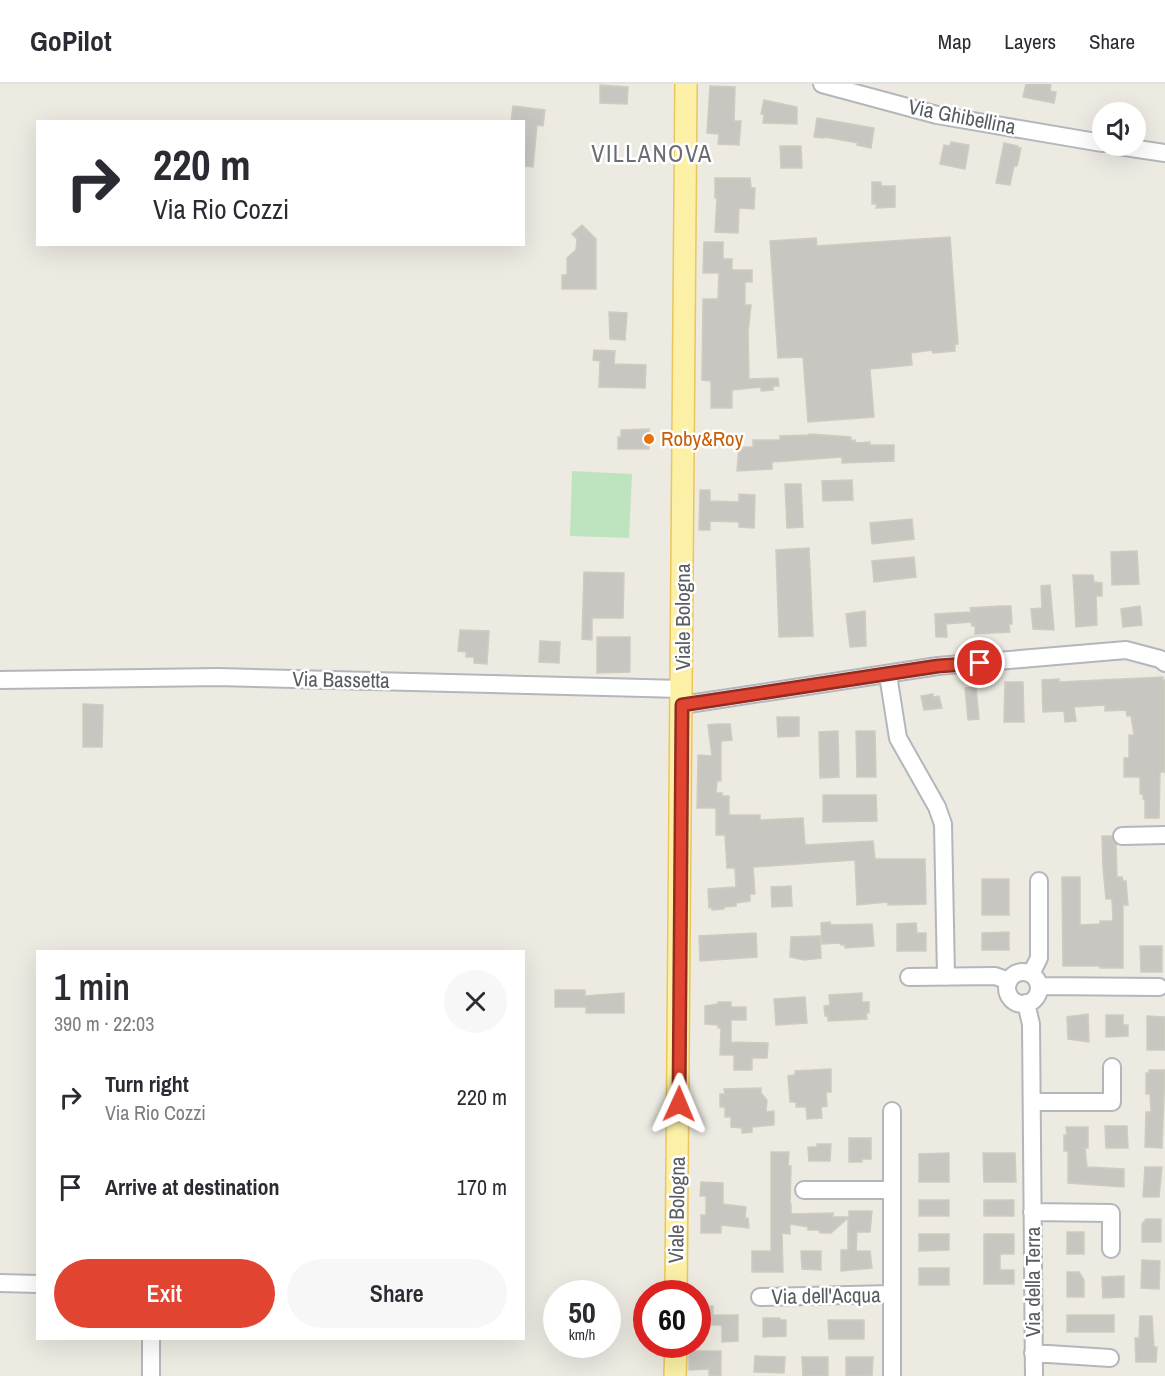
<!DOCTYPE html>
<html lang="en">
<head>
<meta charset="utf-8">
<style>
  :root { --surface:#fff; --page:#f7f7f7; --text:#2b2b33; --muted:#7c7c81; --line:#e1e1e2; --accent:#e14431 }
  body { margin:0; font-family:"Archivo Narrow",sans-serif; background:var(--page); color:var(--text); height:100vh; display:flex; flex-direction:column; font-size:22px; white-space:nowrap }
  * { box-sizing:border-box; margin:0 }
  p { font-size:20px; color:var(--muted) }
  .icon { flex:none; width:33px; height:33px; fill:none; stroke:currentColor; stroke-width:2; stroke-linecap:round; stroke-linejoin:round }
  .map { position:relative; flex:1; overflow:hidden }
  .sheet { position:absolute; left:36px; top:866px; width:489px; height:390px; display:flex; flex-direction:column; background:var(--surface); border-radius:0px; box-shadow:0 6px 24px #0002 }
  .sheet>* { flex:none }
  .guide { position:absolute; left:36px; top:36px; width:489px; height:126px; border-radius:0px; box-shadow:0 6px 24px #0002; background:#fff; color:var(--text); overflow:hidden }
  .buttons { position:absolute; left:1092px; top:18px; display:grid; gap:12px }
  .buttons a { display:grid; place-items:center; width:54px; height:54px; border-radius:50%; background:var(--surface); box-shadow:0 6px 24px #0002; font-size:30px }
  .speed { position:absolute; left:543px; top:1196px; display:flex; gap:12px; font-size:30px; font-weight:700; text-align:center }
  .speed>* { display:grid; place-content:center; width:78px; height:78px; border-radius:50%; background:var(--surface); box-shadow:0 6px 24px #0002; line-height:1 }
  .speed small { font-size:15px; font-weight:400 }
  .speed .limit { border:9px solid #d22; background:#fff; color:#111 }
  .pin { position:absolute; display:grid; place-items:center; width:51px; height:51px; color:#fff; margin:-26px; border:3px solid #fff; border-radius:50%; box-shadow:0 2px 6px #0007 }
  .me { position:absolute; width:66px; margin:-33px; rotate:1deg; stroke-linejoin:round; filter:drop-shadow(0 0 4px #0008) }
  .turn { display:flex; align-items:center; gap:21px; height:126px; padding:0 18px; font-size:27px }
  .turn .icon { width:78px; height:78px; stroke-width:2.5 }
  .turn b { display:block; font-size:42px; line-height:51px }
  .round { display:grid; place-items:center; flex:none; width:63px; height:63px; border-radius:32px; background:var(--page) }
  .head { display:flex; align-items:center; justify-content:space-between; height:102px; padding:0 18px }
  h1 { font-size:36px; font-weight:600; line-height:45px }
  .action { display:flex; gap:12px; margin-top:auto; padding:12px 18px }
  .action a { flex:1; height:69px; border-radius:36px; background:var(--accent); color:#fff; font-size:24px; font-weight:600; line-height:69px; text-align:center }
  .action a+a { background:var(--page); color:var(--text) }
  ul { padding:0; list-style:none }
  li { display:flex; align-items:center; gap:18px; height:90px; padding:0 18px }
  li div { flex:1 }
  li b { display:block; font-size:22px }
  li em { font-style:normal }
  header { display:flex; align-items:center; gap:36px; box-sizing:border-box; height:84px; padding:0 30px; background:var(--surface); border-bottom:2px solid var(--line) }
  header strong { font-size:28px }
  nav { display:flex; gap:33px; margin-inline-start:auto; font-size:21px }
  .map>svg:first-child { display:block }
  .green { fill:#bee3bf }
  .building { fill:#c8c6c0; stroke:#d0cbbf; stroke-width:1.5 }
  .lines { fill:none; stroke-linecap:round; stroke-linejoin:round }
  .minor-casing { stroke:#b3b6bb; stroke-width:20 }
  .major-casing { stroke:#ebc65b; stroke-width:24 }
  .minor { stroke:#fff; stroke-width:16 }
  .major { stroke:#fbf0a6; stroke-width:21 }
  .route-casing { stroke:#922c20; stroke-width:15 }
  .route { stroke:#e14431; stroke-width:10 }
  .food-dot { fill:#e8710a; stroke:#fff; stroke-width:2 }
  .labels { text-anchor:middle; stroke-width:5; stroke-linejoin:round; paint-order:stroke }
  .street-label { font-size:21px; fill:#595d61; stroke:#fff }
  .food-label { font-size:21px; fill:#c56008; stroke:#fff; text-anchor:start }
  .quarter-label { font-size:24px; letter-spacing:1.5px; fill:#6a6e73; stroke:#fff }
</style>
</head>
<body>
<header>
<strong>GoPilot</strong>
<nav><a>Map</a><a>Layers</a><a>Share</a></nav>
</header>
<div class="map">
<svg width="1165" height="1292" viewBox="0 0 1165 1292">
  <rect width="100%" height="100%" fill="#eceae1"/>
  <!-- green -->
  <path class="green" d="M572 387 632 390 629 454 570 452Z"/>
  <!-- building -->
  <path class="building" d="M1026 0H1051L1050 7 1056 8 1054 19 1023 13Z
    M600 1 628 3 627 20 600 19Z
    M710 2 735 3 734 37H741L739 61 718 60 719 50 707 49Z
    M764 16 797 23V40L763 39 764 30H761Z
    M513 22 545 26 543 42 537 41 533 83 524 82 526 40 524 38H511Z
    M817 34 874 44 871 64 857 61 858 59 825 53 824 54 814 53Z
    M951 58 969 61 965 85 940 80 944 61 950 62Z
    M1004 59 1018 62V64H1021L1017 82H1014L1010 101 996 99Z
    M780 62H801L802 84H781Z
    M715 94H750L751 104H755L754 125 739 124 738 149 715 148 717 114H715Z
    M872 98H881V102H895V123L876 124 877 120H872Z
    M582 141 596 155V205H562V191H567V174L576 166 577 155 572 150Z
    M950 153 958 260H955V267L933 269 932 266 911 269 912 281 870 285 874 333 808 338 803 273 778 274 770 157 816 154 817 162Z
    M704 158H723V175H732V186H752V198H745V221H751L748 248 749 295 778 294 779 302H773V306L761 307V303L732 306V324H711V297L702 296 703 215H718L719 189H703Z
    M609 228 627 229 625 256 610 255Z
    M594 266 615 267 614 280 646 281 645 304 599 303 600 277 593 276Z
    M649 345V365H618V353H621V346Z
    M809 350 851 353V357L855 356 856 359 870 358V361H894V377L842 379V373L772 378V385L737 387 739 363H753V356H780V352L809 351Z
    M852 396 853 416 823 417 822 397Z
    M785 400H801L803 443 787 444Z
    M700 406H710V417L739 418V410L755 411 754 444 739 443V438L710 437V446H699Z
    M912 435 914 455 872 460 870 439Z
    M809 464 813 552 779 553 776 466Z
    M1137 467 1139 500 1112 501 1111 468Z
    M914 473 916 493 874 498 872 477Z
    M584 488 624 489 623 534H592V556L582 555Z
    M1073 491H1093L1094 498 1102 499V512H1096L1097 541 1076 543Z
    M1050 501 1054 546 1033 545 1031 525 1042 524 1041 502Z
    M1000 522H1011L1012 540H1009L1010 548 975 550V542H972L971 538 946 540 947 553H936L935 530 971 528 970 524Z
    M1140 522 1142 541 1123 543 1121 525Z
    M865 527 866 562 850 563 846 530Z
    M460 546 489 547 487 580 474 579V573H466V568L458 567Z
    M597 553H630V588L597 589Z
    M540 557 560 558 559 579 539 578Z
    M1163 593V596H1165V688H1160L1159 734H1145V715H1143V710H1140V693H1124V674H1129V651H1134L1131 632H1127L1126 626 1105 627V621L1074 623 1076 637 1065 638 1064 627 1043 628 1042 596 1059 595V598Z
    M1005 598H1023L1024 638H1004Z
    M976 603 979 635 968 636 965 604Z
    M933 610V613L939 612 942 624 924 626 921 612Z
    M83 620 103 621 102 663H83Z
    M777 633H799V652L778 653Z
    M719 640H730L732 656 721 657V697H717L716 709H722V712H729V731H760V736L803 734 805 761 873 757 875 775H925L926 820 888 821V818L857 821 855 776 753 783 755 810H750V817L736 819V822L724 823V825L712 826V823L709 824 708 805 736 803 735 784H727L725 751H716V724H697L698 671 712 672 708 641Z
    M838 647 839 693 820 694 819 648Z
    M856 647H875L876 693H857Z
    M823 711H876L877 737 823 738Z
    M1102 752H1112L1116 760 1117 793H1122L1123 797H1126L1128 821H1123V884H1100V882H1063L1062 793H1080V841L1100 840V837H1113L1112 815H1106L1103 783Z
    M982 795H1009V831H982Z
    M791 802 792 822 772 823 771 803Z
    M830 838 831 841 872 840 874 862 845 864V861H841V859L822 860 821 839Z
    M916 839 917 849H926V867H897V840Z
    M1009 848V866H982V849Z
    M756 849 757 873 700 877 699 852Z
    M820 852 821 874 804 876 790 873 791 853Z
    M1140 862H1162V888H1141Z
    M555 906H585V912L624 909V929H586V923H555Z
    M862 909V918H869V929H866L867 935 828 937V932H825L824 922 830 921 829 911Z
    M805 913 807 939 776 941 774 915Z
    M718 918H731V923H746V936H731V958L768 959 767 974H752V986H734V971H720L721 944H718V941L705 940V922L718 920Z
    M1088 930 1089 958 1068 955 1067 933Z
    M1106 931H1123V941H1128V952L1106 953Z
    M1147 932 1165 933V966H1147Z
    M831 985V1008H826L827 1022 821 1023 822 1034 807 1035 806 1023H796V1018H790L788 992 795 991V987Z
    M1149 986H1165L1162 1064 1145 1063 1146 1028H1151L1150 1010H1146V989H1149Z
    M761 1004V1009L767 1016 766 1028 774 1027V1041L752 1043V1048L742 1049V1044L731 1043V1033H725V1023H720V1010H725L724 1005Z
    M1105 1042H1127L1128 1064H1106Z
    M1066 1043H1088V1064H1085L1087 1083 1124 1085V1103L1068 1099V1067H1064V1051H1067Z
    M849 1054H871V1075H862V1078H849Z
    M817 1060H831L830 1077H809L808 1063H817Z
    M771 1068H789L788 1082H791L790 1120H791V1130L833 1129V1133H849V1127H872L870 1148H857L856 1167H870L872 1184 841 1187V1166H848V1134L831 1149H820L819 1146H808V1143L790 1140V1150L782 1149 783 1188H752V1167H771Z
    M949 1069V1098H919V1070Z
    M983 1069H1015L1016 1098H984Z
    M1145 1083H1162L1159 1113H1143Z
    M701 1098 723 1099V1120L746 1123 745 1134H748L749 1144 721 1141V1149H701V1131H706V1112H700Z
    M919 1116H949V1132H919Z
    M984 1116H1014V1132H984Z
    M1146 1135H1161V1158H1142V1140Z
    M1067 1148H1084V1170H1067Z
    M919 1150H949V1166L919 1167Z
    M984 1150H1014V1170H1000V1186H1014V1200H984Z
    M801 1167H821V1186L802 1185Z
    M1142 1176 1160 1177 1159 1205 1141 1204Z
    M919 1184H949V1201H919Z
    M1067 1188H1079L1084 1196V1213H1067Z
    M1124 1192V1213L1103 1214 1102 1193Z
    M698 1222H713V1231H738V1257L722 1258V1242L719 1241H698Z
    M1067 1231H1114V1248H1067Z
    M1140 1232H1152L1154 1263H1157L1156 1278H1136L1135 1254H1139Z
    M763 1234H780V1236H786V1252L763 1253Z
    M828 1236H864V1255H829Z
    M689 1267H721V1292H709V1285L689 1286Z
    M755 1272 785 1273 784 1289 754 1288Z
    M802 1273H828V1292H803Z
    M846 1273H873L872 1292H846Z"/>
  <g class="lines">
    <defs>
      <path id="minor" d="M822 0 937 31 1102 59
        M1118 62 1165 69
        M888 591 898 654 937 723 943 740 946 893
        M0 596 218 593 682 605
        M682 621 938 582 1126 566 1160 575 1165 579
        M1122 752 1165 751
        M1007 904a16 16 0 1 1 32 0a16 16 0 1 1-32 0Z
        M1031 890 1039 874V797
        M909 893 995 892 1009 897
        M1039 902 1159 903
        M1026 919 1031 940 1034 1292
        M1032 1018H1112V983
        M804 1106H892
        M1032 1128 1111 1129V1165
        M0 1199 38 1200
        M760 1213 892 1210
        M151 1254V1292
        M1033 1269 1110 1274
        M892 1292V1027"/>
      <path id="major" d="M676 1209 686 0
        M675 1292 676 1260"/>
    </defs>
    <!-- minor casing -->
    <use href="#minor" class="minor-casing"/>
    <!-- major casing -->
    <use href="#major" class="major-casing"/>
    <!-- minor -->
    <use href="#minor" class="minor"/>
    <!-- major -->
    <use href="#major" class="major"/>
  </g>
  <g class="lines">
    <defs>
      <path id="route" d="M679 1020 682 621 938 582 980 579"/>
    </defs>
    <!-- route casing -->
    <use href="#route" class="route-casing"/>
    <!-- route -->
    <use href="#route" class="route"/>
  </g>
  <!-- markers -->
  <circle class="food-dot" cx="649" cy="355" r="6"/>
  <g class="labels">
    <!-- street labels -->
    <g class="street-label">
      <text transform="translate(962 33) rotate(11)" y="7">Via Ghibellina</text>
      <text transform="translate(683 533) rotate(-90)" y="7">Viale Bologna</text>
      <text transform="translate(341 596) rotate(1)" y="7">Via Bassetta</text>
      <text transform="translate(677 1126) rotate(-89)" y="7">Viale Bologna</text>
      <text transform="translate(1033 1198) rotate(-90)" y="7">Via della Terra</text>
      <text transform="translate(826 1212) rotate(-1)" y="7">Via dell'Acqua</text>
    </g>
    <!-- food labels -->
    <g class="food-label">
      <text x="661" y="362">Roby&amp;Roy</text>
    </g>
    <!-- quarter labels -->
    <g class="quarter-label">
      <text x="652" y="78">VILLANOVA</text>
    </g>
  </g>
</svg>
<div class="buttons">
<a><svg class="icon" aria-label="sound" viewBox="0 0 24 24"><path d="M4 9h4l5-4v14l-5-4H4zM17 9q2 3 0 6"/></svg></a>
</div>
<div class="speed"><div>50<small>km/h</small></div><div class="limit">60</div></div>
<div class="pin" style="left:980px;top:579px;background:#d93025"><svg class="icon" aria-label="arrive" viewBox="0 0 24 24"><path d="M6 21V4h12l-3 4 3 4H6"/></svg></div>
<svg class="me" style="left:679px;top:1020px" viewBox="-20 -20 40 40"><path d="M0-17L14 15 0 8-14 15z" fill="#e14431" stroke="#fff" stroke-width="4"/></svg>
<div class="guide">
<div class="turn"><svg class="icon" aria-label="right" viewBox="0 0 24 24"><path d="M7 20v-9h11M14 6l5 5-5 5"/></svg><div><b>220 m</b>Via Rio Cozzi</div></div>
</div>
<section class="sheet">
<div class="head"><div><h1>1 min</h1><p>390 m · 22:03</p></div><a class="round"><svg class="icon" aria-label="close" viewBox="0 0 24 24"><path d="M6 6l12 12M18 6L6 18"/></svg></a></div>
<ul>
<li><svg class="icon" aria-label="right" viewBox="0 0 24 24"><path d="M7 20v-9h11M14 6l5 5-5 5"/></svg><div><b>Turn right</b><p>Via Rio Cozzi</p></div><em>220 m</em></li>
<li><svg class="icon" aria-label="arrive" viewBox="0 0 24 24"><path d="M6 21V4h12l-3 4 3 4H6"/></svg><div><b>Arrive at destination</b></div><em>170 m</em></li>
</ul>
<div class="action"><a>Exit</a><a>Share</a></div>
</section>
</div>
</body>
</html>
